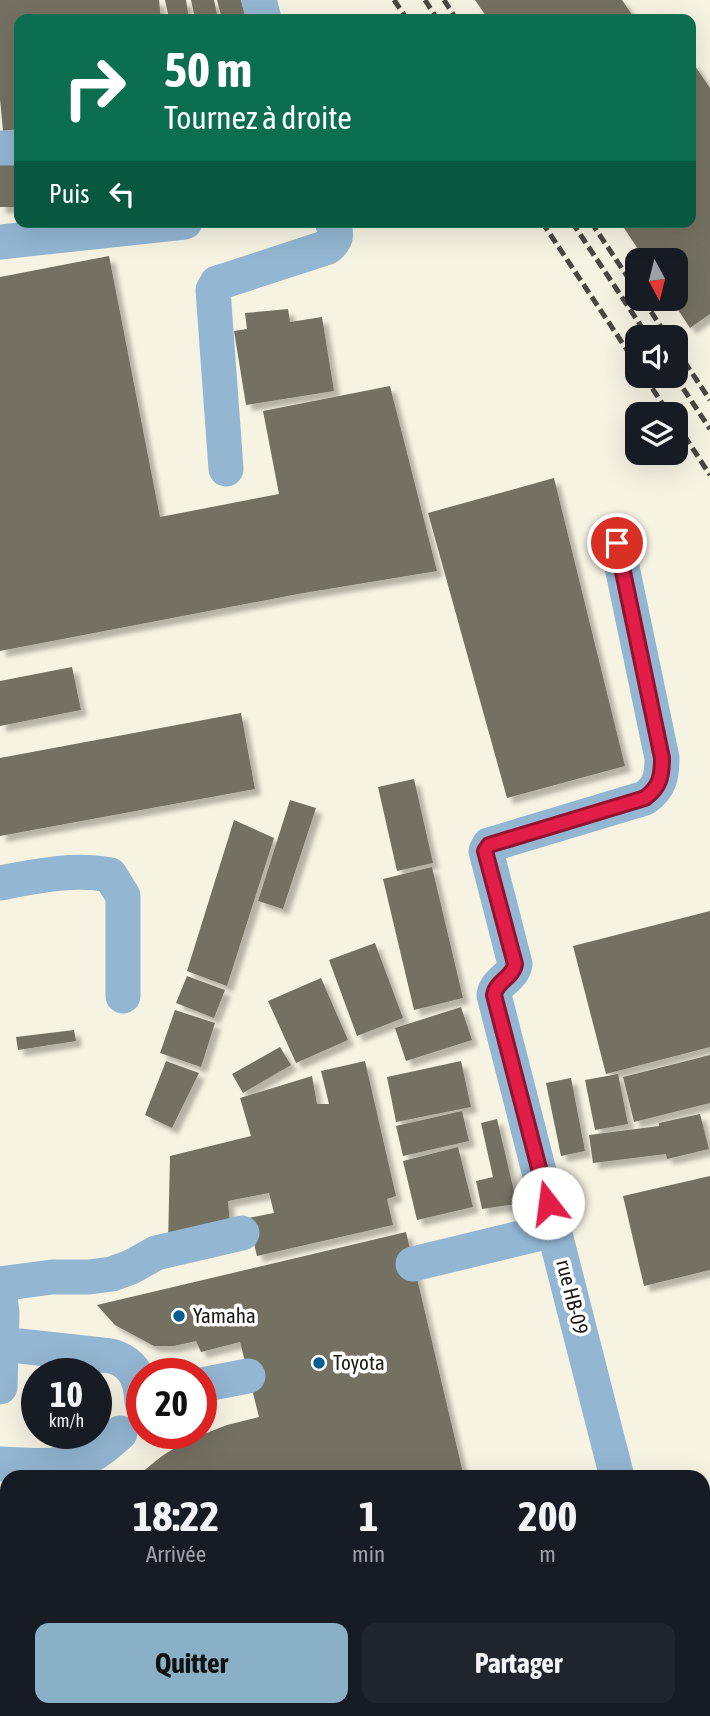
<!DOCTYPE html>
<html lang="fr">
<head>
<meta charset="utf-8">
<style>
  :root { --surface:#171b24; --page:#20242c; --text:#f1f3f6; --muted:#9ea1a6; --accent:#8ab0c8 }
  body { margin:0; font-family:"Asap Condensed",sans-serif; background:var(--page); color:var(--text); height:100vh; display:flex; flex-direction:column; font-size:26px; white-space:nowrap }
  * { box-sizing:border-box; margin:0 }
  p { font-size:23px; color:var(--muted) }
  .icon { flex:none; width:38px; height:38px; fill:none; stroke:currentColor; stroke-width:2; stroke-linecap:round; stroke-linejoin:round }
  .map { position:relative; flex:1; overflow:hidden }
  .details { position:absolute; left:0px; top:1470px; width:710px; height:247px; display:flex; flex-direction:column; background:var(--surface); border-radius:21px 21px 0 0; box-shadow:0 7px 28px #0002 }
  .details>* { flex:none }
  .top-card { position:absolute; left:14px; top:14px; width:682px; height:214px; border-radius:14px; box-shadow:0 7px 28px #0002; background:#0b6e4f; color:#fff; overflow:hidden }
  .needle { width:46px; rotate:173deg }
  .buttons { position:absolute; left:625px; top:248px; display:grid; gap:14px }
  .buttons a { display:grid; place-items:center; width:63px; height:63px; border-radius:14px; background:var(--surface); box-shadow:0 7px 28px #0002; font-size:35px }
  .speed { position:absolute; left:21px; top:1358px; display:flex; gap:14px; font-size:35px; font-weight:700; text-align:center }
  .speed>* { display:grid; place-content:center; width:91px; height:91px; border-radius:50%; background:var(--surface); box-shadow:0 7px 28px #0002; line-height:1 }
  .speed small { font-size:18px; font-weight:400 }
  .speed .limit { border:10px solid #d22; background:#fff; color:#111 }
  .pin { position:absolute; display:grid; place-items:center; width:60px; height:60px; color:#fff; margin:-30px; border:4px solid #fff; border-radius:50%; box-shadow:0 2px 7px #0007 }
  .me { position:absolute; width:77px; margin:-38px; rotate:345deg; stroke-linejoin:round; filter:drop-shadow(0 0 5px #0008) }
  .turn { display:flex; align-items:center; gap:24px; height:147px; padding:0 35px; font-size:32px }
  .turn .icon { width:91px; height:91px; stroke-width:2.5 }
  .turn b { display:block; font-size:49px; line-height:60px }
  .then { display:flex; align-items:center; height:66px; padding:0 35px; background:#0003; gap:14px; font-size:26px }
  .eta { display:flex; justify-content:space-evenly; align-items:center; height:119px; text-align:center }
  .eta b { font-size:42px; font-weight:700; line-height:49px }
  .primary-button { display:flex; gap:14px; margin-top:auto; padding:14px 35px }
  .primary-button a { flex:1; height:80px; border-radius:14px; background:var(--accent); color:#111; font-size:28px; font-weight:700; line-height:80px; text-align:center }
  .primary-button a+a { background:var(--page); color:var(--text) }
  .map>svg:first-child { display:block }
  .building { fill:#747162; filter:url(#shadow) }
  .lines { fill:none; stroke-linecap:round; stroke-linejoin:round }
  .minor { stroke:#93b6d2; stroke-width:35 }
  .rail { stroke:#49473f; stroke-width:5; stroke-dasharray:10 5; stroke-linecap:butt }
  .route-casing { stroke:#92132f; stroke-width:18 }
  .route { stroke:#e11d48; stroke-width:12 }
  .poi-dot { fill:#0b5d8f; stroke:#fff; stroke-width:2.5 }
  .labels { text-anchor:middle; stroke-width:7; stroke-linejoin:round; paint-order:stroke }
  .street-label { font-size:21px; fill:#1c1b15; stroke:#fff }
  .poi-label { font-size:21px; fill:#1c1b15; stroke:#fff; text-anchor:start }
</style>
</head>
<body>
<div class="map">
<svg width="710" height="1716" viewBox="0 0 710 1716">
  <defs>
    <filter id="shadow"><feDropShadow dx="6" dy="6" stdDeviation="2" flood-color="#0004"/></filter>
  </defs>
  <rect width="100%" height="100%" fill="#f7f3e3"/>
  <!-- building -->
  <path class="building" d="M0 0H159L161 19H19V129L3 131 0 99Z
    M165 0H186L189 19H169Z
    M191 0H214L218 19H195Z
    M217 0H241L246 19H222Z
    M475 0H622L635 19H488Z
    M691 60 710 88V314L690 328 671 299H676V261H646L620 222H691Z
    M0 163 19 164V207H0Z
    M109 256 160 517 279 494 263 411 390 386 437 571 298 594 0 651V277Z
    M288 309 290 322 322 317 334 391 246 405 234 331 247 329 245 313Z
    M554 478 625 766 507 798 428 513Z
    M72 667 81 710 0 726V681Z
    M241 713 255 789 0 836V758Z
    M414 779 433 863 397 871 378 787Z
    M290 800 316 808 283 909 258 901Z
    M234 820 274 838 227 986 187 971Z
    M432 867 463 998 414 1010 383 879Z
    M710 911V1047L606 1074 573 946Z
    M375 943 403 1018 357 1036 329 960Z
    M187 976 225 990 214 1018 176 1003Z
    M321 978 348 1040 296 1063 268 1001Z
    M461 1007 472 1040 406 1061 395 1028Z
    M175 1010 215 1023 201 1067 160 1053Z
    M74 1030 76 1041 18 1050 16 1037Z
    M280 1047 291 1065 243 1093 232 1074Z
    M710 1055V1103L634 1122 623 1077Z
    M166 1061 199 1073 172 1128 145 1115Z
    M365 1061 396 1196 387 1199 393 1225 257 1256 248 1218 274 1213 269 1193 228 1201 230 1224 168 1244 170 1156 251 1136 240 1098 312 1076 317 1104H329L321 1071Z
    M461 1061 471 1107 396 1122 387 1077Z
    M618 1074 628 1124 595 1130 585 1080Z
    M571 1078 585 1151 561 1156 546 1083Z
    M462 1111 469 1141 403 1156 396 1126Z
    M700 1114 709 1149 667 1159 666 1154 593 1163 589 1135 659 1126V1123Z
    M497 1119 517 1204 482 1209 476 1181 493 1177 481 1123Z
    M458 1147 473 1207 417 1220 403 1161Z
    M710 1176V1270L644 1286 623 1196Z
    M406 1232 464 1477H136L162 1456 186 1441 227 1425 259 1417 240 1342 201 1352 196 1341 174 1346H154L115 1325 97 1305Z
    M32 1710H54V1716H32Z
    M228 1710H268L251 1716H230Z"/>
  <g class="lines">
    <!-- minor -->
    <path class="minor" d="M259 0 264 19
      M0 148H19
      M0 242 185 222
      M226 469 213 290 217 283 230 279 328 247C338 238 337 233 332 222
      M0 883C37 876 73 868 110 875L123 896V996
      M413 1264 554 1230
      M0 1284 52 1277H89L112 1274 131 1267 156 1253 242 1233
      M0 1296 2 1314 0 1387
      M1 1344 102 1355
      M66 1374C81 1352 116 1348 133 1370 140 1380 141 1390 142 1402
      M201 1385 248 1376
      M0 1464C32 1465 71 1471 98 1451 106 1446 113 1439 120 1433
      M617 1477 494 995C496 981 513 978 515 964L486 851 489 845 499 842 645 798C660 787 662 776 662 758L617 543
      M675 1710 676 1716"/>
    <!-- rail -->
    <path class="rail" d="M394 0 407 19
      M425 0 437 19
      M444 0 456 19
      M542 222 637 365
      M572 222 649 338
      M591 222 637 291
      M643 299 668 338
      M676 349 710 400
      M644 376 670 415
      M675 376 710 429
      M676 423 710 475"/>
  </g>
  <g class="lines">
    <defs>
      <path id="route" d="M548 1203 494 995C496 981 513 978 515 964L485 851 489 845 499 842 645 798C660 787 662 776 662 758L617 543"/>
    </defs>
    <!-- route casing -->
    <use href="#route" class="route-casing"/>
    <!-- route -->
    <use href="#route" class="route"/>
  </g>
  <!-- markers -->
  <g class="poi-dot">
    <circle cx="179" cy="1316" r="7"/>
    <circle cx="319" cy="1363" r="7"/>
  </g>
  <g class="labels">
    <!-- street labels -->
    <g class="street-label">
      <text transform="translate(572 1297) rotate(76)" y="7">rue HB-09</text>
    </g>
    <!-- poi labels -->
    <g class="poi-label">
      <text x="193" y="1323">Yamaha</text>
      <text x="333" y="1370">Toyota</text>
    </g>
  </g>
</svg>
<div class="buttons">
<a><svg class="needle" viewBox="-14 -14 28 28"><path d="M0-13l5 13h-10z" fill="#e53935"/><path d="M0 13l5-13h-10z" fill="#9ea1a6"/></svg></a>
<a><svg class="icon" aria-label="sound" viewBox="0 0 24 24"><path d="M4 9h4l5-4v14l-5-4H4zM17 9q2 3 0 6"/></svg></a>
<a><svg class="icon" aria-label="layers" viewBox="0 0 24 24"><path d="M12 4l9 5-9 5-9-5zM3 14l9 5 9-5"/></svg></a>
</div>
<div class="speed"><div>10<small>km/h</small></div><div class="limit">20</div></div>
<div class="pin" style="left:617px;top:543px;background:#d93025"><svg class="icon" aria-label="arrive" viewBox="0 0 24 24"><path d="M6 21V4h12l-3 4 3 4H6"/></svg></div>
<svg class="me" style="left:548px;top:1203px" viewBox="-20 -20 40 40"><circle r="19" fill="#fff"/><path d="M0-13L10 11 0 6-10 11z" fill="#e11d48"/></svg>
<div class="top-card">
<div class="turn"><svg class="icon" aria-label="right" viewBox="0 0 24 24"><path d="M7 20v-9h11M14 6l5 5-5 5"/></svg><div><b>50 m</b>Tournez à droite</div></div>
<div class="then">Puis<svg class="icon" aria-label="left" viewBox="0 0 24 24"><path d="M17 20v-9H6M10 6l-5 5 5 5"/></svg></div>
</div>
<section class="details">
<div class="eta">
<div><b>18:22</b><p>Arrivée</p></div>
<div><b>1</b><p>min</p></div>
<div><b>200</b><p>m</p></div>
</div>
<div class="primary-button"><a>Quitter</a><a>Partager</a></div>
</section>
</div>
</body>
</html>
